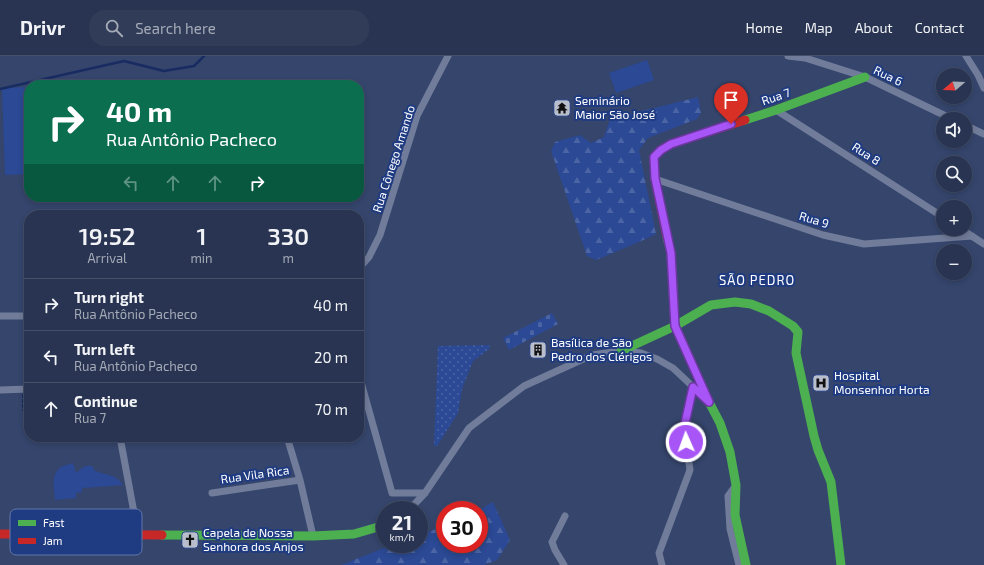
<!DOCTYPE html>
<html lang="en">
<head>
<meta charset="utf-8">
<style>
  :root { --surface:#283451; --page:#303c58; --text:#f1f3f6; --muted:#a5aab7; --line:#444f68 }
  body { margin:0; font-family:"Exo 2",sans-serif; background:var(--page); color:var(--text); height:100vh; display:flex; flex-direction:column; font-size:15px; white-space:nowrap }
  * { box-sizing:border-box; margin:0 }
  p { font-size:13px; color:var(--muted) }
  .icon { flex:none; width:22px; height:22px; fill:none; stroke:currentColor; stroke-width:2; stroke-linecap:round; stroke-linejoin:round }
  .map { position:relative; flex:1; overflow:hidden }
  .panel { position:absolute; left:24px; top:154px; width:340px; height:232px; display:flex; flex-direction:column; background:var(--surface); border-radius:16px; box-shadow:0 2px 6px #0003,0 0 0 1px var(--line) }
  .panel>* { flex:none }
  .guide { position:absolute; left:24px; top:24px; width:340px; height:122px; border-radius:16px; box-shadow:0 2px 6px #0003,0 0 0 1px var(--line); background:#0b6e4f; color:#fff; overflow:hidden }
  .needle { width:26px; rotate:251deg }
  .fabs { position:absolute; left:936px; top:12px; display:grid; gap:8px }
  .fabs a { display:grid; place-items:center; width:36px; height:36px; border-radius:50%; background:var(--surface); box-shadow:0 2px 6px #0003,0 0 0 1px var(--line); font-size:20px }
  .speed { position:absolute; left:376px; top:445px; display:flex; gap:8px; font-size:20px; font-weight:700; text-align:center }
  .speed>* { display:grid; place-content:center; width:52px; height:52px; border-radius:50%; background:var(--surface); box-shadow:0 2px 6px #0003,0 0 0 1px var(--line); line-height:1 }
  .speed small { font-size:10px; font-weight:400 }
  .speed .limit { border:6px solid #d22; background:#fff; color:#111 }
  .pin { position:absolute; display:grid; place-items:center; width:34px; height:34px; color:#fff; margin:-41px -17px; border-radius:50% 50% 50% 0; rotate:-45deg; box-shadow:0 0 4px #0007 }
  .pin .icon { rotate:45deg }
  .me { position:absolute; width:44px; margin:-22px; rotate:358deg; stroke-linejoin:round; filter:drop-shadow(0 0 3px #0008) }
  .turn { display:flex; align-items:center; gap:14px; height:84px; padding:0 16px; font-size:18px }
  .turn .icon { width:52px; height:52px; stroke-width:2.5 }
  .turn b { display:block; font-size:28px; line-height:34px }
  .lanes { display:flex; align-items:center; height:38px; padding:0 16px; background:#0003; justify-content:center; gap:20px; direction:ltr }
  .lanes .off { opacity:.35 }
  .eta { display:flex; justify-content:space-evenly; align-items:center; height:68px; text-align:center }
  .eta b { font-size:24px; font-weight:600; line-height:28px }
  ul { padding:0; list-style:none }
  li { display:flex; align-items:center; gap:12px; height:52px; padding:0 16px; border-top:1px solid var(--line) }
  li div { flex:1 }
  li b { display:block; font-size:15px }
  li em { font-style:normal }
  header { display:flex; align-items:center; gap:24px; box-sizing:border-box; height:56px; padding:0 20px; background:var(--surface); border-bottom:1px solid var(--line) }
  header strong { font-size:19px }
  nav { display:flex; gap:22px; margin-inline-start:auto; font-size:14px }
  .search { width:280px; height:36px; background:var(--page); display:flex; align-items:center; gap:10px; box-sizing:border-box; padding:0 14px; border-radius:16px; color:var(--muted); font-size:15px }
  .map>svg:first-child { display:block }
  .grass { fill:url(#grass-dots) }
  .forest { fill:url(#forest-firs) }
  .cemetery { fill:url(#cemetery-stones) }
  .garden { fill:#2b4994 }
  .water { fill:url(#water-rules) }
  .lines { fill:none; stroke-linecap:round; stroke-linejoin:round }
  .stream { stroke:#182c62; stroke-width:2.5 }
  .street { stroke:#717c9a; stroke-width:7 }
  .fast { stroke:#4caf50; stroke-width:9 }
  .jam { stroke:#c62828; stroke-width:9 }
  .route-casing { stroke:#6d37a1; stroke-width:10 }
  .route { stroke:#a855f7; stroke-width:7 }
  .labels { text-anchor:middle; stroke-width:4; stroke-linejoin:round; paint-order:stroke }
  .street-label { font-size:12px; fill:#fff; stroke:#1f3b82 }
  .poi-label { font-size:12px; fill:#fff; stroke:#1f3b82; text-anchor:start }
  .neighbourhood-label { font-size:13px; letter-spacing:1px; fill:#fff; stroke:#1f3b82 }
  .key { fill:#1f3b82; stroke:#6276a8; stroke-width:1 }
  .key-label { font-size:11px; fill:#fff }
</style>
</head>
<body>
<header>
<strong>Drivr</strong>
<div class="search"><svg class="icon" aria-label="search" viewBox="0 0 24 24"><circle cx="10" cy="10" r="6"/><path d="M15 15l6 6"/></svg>Search here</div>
<nav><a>Home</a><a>Map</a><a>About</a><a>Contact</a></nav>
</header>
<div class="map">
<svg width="984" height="509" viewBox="0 0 984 509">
  <defs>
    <pattern id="grass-dots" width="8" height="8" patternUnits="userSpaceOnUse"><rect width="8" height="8" fill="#2b4994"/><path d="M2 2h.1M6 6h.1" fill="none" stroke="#4b64a4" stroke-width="1.8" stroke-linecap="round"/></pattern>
    <pattern id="forest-firs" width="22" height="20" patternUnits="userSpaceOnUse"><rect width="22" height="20" fill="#2b4994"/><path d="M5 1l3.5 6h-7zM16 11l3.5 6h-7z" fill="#4b64a4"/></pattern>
    <pattern id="cemetery-stones" width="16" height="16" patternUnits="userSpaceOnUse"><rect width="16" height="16" fill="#2b4994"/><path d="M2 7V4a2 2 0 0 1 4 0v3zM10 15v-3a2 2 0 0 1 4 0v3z" fill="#4b64a4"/></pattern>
    <pattern id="water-rules" width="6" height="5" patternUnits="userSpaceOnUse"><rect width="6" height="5" fill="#182c62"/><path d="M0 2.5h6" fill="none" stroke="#3b4c7a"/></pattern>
  </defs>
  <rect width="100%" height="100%" fill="#35456c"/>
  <!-- grass -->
  <path class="grass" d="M490 289 489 293 473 305 462 333 458 357 437 390H434L438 290Z"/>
  <!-- forest -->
  <path class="forest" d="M698 41 701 57 697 63 648 82 639 94 656 178 646 183 596 204 587 200 551 95 555 86 580 79 591 87 604 81 610 63Z
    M493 446 510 484 497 504 484 509H341L394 488H419V479L445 470V488H479V454Z"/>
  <!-- cemetery -->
  <path class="cemetery" d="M552 257 558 268 509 294 503 282Z"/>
  <!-- garden -->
  <path class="garden" d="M647 4 654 24 616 37 609 17Z
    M29 31V118L5 119 2 32Z
    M73 407 76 417C82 412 85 409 92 410L95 415 115 421 116 423H118L123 429 82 432V436L76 437V442L55 444C54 432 50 416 63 410 66 409 70 408 73 407Z"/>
  <!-- water -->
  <path class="water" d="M29 337V355H22V338Z"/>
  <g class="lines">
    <!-- stream -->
    <path class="stream" d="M0 33 124 5 164 15 194 10 204 0"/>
    <!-- street -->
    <path class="street" d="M788 0 805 2 865 21 952 63
      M966 0 978 19 984 32
      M776 54 943 161
      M965 69 984 78
      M655 123 823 179 864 188 972 180
      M961 173 984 188
      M359 210H361L369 201 380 179 417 60 448 0
      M0 260H29
      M359 319 392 437H425
      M0 334 29 333
      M120 381 138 478
      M287 381 300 424 313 480
      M736 429 728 440 730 473 739 509
      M212 437 300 424
      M409 454 425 437 469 372 524 330 592 299 621 295 641 297 657 303 673 312 707 344
      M564 509 555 494 552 486 565 460
      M662 509 659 497 690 414 684 373 693 331"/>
    <!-- fast -->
    <path class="fast" d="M745 64 776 54 865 21
      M667 181 671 197 675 270 709 346 720 367 730 396 736 429 735 459 746 509
      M621 295 675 270 711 249 735 246 751 248 769 255 793 270 798 276 796 297 814 380 818 394 831 426 841 509
      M162 479 313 480 354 478 385 469"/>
    <!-- jam -->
    <path class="jam" d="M667 181 655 123 654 101 661 94 671 88 745 64
      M0 478 162 479"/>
  </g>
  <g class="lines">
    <defs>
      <path id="route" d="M686 386 684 372 693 331 709 346 675 270 671 197 655 122 654 101 661 94 671 88 731 68"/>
    </defs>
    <!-- route casing -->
    <use href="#route" class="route-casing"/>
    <!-- route -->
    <use href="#route" class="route"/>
  </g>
  <!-- icons -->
  <defs>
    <symbol id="temple-square" viewBox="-11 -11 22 22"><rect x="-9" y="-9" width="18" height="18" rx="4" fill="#b8becc" stroke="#1f3b82"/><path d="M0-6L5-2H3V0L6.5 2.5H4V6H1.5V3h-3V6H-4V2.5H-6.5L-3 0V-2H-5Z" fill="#111"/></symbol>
    <symbol id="building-square" viewBox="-11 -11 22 22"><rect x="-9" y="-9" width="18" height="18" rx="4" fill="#b8becc" stroke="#1f3b82"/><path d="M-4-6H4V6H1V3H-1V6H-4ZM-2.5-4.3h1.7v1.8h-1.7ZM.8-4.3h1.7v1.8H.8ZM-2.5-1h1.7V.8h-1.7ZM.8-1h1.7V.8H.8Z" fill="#111"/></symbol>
    <symbol id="hospital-square" viewBox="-11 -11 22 22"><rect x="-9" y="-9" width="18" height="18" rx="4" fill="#b8becc" stroke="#1f3b82"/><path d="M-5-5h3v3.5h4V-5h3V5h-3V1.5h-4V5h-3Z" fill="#111"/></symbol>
    <symbol id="church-square" viewBox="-11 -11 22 22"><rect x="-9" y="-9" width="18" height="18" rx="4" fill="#b8becc" stroke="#1f3b82"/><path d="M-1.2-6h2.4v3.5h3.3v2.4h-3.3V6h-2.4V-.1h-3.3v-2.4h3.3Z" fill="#111"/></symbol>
  </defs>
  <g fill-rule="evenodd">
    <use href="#temple-square" x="552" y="42" width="20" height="20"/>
    <use href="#building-square" x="528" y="284" width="20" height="20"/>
    <use href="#hospital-square" x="811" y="317" width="20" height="20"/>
    <use href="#church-square" x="180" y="474" width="20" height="20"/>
  </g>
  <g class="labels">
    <!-- street labels -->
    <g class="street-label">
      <text transform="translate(888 20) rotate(26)" y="4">Rua 6</text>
      <text transform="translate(776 41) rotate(-19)" y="4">Rua 7</text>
      <text transform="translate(866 98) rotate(33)" y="4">Rua 8</text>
      <text transform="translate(394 103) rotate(-72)" y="4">Rua Cônego Amando</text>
      <text transform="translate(814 164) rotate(17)" y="4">Rua 9</text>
      <text transform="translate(255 419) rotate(-8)" y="4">Rua Vila Rica</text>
    </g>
    <!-- poi labels -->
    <g class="poi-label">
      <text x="575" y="49">Seminário<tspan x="575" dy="14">Maior São José</tspan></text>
      <text x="551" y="291">Basílica de São<tspan x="551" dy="14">Pedro dos Clérigos</tspan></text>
      <text x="834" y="324">Hospital<tspan x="834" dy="14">Monsenhor Horta</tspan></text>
      <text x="203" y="481">Capela de Nossa<tspan x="203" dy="14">Senhora dos Anjos</tspan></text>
    </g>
    <!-- neighbourhood labels -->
    <g class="neighbourhood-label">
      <text x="757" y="229">SÃO PEDRO</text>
    </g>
  </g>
  <!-- legend -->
  <rect x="10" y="453" width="132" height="46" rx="6" class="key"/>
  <rect x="18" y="464" width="18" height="6" fill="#4caf50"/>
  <rect x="18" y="482" width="18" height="6" fill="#c62828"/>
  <g class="key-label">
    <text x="43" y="471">Fast</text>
    <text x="43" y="489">Jam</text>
  </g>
</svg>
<div class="fabs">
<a><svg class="needle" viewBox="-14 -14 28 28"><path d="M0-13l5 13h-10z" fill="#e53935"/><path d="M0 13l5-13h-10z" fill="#a5aab7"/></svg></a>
<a><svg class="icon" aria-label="sound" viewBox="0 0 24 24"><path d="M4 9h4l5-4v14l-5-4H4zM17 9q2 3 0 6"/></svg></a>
<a><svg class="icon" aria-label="search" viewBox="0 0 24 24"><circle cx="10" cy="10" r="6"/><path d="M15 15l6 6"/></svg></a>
<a>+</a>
<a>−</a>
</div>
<div class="speed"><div>21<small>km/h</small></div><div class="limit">30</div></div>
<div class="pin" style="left:731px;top:68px;background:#d93025"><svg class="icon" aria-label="arrive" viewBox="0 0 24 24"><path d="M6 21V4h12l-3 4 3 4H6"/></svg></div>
<svg class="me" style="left:686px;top:386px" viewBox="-20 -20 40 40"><circle r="17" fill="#a855f7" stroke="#fff" stroke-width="3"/><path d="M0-11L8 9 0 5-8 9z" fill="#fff"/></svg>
<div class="guide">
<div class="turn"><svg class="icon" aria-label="right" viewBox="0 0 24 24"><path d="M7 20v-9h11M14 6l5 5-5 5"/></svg><div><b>40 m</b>Rua Antônio Pacheco</div></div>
<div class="lanes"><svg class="icon off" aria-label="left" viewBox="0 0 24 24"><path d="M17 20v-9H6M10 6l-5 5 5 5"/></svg><svg class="icon off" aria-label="ahead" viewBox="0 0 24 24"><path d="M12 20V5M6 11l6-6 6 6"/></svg><svg class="icon off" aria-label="ahead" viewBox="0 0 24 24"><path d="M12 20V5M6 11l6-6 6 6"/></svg><svg class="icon" aria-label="right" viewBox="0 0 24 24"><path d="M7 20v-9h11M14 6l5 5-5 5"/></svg></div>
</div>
<section class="panel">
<div class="eta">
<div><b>19:52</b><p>Arrival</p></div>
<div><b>1</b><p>min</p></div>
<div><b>330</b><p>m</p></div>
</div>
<ul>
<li><svg class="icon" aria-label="right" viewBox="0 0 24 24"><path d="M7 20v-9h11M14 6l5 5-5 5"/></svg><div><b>Turn right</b><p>Rua Antônio Pacheco</p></div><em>40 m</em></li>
<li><svg class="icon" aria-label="left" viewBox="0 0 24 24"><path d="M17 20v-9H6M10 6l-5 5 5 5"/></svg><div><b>Turn left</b><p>Rua Antônio Pacheco</p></div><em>20 m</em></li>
<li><svg class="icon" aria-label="ahead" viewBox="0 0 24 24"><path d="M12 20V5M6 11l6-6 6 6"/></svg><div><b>Continue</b><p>Rua 7</p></div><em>70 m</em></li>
</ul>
</section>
</div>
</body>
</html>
